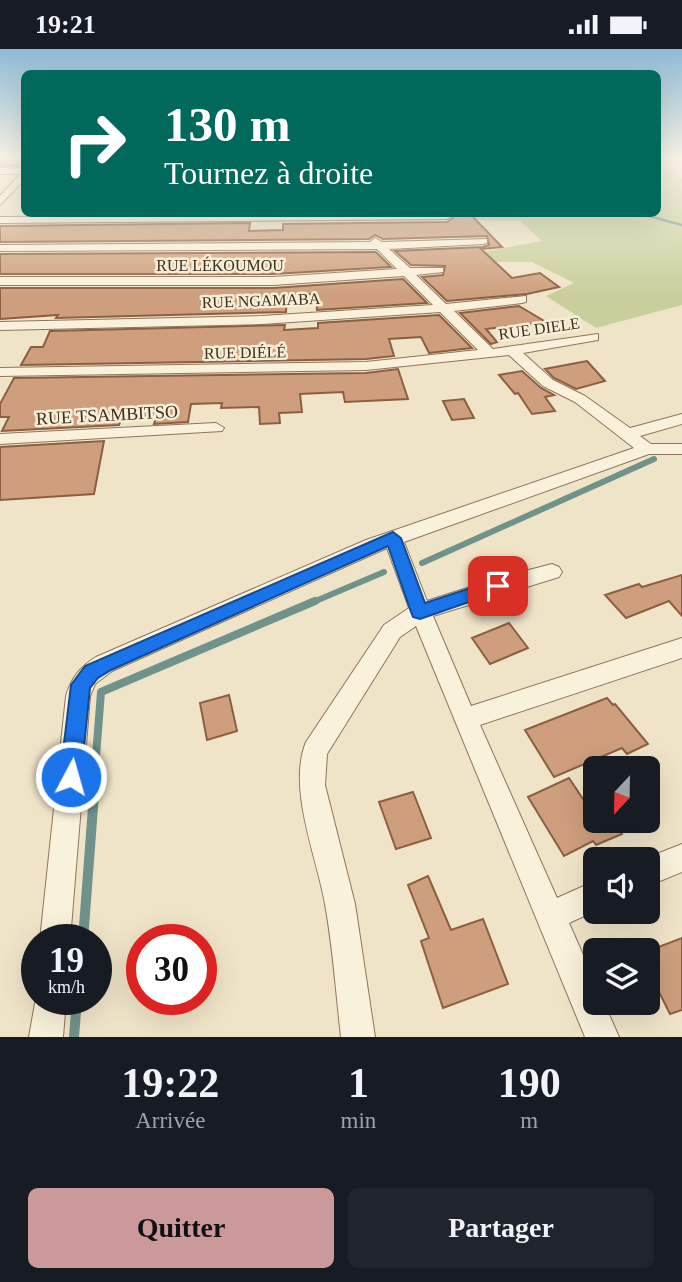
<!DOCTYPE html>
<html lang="fr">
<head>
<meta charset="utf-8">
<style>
  :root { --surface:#171b24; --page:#20242c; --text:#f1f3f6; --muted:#9ea1a6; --accent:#cc999b }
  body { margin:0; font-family:"Times New Roman",serif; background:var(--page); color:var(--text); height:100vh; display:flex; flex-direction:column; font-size:26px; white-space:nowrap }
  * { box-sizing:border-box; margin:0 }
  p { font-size:23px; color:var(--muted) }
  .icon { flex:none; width:38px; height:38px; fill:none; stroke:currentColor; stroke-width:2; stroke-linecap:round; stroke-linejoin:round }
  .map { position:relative; height:988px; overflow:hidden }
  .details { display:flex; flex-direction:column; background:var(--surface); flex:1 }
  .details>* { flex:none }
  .guide { position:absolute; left:21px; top:21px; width:640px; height:147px; border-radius:10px; box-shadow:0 7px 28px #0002; background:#00695c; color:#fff; overflow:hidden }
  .needle { width:46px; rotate:202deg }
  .buttons { position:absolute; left:583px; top:707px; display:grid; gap:14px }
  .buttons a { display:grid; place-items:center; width:77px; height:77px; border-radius:10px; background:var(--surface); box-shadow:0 7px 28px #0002; font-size:35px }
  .speed { position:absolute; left:21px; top:875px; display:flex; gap:14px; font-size:35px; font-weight:700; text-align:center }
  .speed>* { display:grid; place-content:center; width:91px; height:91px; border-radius:50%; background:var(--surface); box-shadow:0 7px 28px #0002; line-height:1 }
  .speed small { font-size:18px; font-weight:400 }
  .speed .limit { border:10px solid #d22; background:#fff; color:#111 }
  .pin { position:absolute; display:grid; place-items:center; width:60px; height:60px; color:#fff; margin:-30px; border-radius:14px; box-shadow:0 4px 10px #0006 }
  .me { position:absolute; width:77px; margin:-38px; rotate:6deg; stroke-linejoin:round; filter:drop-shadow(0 0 5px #0008) }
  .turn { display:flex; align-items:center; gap:24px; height:147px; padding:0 28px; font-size:32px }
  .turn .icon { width:91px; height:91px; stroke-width:2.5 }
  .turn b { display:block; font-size:49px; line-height:60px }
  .eta { display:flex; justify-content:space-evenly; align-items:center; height:119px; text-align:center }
  .eta b { font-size:42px; font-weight:700; line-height:49px }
  .button { display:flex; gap:14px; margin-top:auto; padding:14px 28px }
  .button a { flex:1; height:80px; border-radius:10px; background:var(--accent); color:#111; font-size:28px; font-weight:700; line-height:80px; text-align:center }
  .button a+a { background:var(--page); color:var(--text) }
  .status { display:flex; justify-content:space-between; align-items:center; height:49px; padding:0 35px; background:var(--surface); direction:ltr }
  .status svg { height:19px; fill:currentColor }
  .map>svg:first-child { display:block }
  .green { fill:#c9cf9b }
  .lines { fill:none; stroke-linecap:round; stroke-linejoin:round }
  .stream-far3 { stroke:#6f938a; stroke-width:2.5 }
  .stream-far2 { stroke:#6f938a; stroke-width:6 }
  .stream-far1 { stroke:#6f938a; stroke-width:8 }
  .stream { stroke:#6f938a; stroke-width:10 }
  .building { fill:#cf9f7d; stroke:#8d5f41; stroke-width:2 }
  .street-casing { stroke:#8d765c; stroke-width:2 }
  .street { fill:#faf1dc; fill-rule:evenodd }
  .route { fill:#1a73e8; stroke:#114b97; stroke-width:2 }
  .labels { text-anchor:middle; stroke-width:5; stroke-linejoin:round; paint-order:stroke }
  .far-street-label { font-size:16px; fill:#3d2e20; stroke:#f7eed8 }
  .street-label { font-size:18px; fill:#3d2e20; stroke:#f7eed8 }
</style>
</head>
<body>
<div class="status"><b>19:21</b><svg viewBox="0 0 49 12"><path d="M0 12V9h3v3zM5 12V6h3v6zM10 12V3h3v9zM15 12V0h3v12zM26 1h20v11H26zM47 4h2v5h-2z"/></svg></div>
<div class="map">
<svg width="682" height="988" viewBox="0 0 682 988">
  <rect width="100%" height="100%" fill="#f0e4c8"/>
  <!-- green -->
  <path class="green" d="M658 117 682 129V256L596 279 546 247 574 234 532 213H496L481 203 542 192 520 172 468 171 463 165 658 164Z"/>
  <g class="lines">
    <!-- stream-far3 -->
    <path class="stream-far3" d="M638 164 682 176"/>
    <!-- stream-far2 -->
    <path class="stream-far2" d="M422 514 654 410
      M311 554 384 523"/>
    <!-- stream-far1 -->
    <path class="stream-far1" d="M93 746 101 643 315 552"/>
    <!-- stream -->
    <path class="stream" d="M83 891 94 745
      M74 988 77 950"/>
  </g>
  <!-- building -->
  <path class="building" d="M0 108H24V118L0 116Z
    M454 164 472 167 502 198 481 200 512 229 540 224 559 238 527 245 447 252 422 228 443 226 445 217 411 216 395 202 483 198 489 196 487 187 383 190 375 186 369 190 0 193V177L250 174 249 182 283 181V175L447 173 453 169Z
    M376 203 391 218 273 225H0V205Z
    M403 230 427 254 317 261 316 245 287 246 286 263 56 269 58 266 0 270V239H273Z
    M519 257 546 273 486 280 497 293 491 295 460 264Z
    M439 266 472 299 429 304 421 288 389 290 394 307 366 310 21 316 31 298H43L50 282 285 276 284 281 318 279V274Z
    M587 312 605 332 576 340 554 329 545 320Z
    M398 320 408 350 345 353 343 343 300 345 302 363 279 364 280 374 260 375 259 358 221 359 222 354 191 355 188 373 154 375 156 368 121 370 119 376 2 382 9 368H0V355L14 329 366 324Z
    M522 322 541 339 554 346 545 348 555 362 532 365 518 344 515 345 499 326Z
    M464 350 474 369 452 371 443 352Z
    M104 392 94 445 0 451V398Z
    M682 526V567L669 552 626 569 605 546 639 535 642 538Z
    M509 574 528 599 490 615 472 589Z
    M229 646 237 682 207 691 200 654Z
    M607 649 613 656 615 655 648 695 627 705 622 699 554 728 525 681Z
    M569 729 589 759 595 757V772H614L622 785 596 796 593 792 564 807 528 748Z
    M413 743 431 789 396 800 379 753Z
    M428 827 451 881 483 870 508 935 443 959 421 892 429 889 408 836Z
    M682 889V961L670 965 648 921V902Z"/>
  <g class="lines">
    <defs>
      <path id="street" d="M0 119 24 120V131L0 156V147L20 125H0Z
        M451 165 452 167 447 170 0 174V168Z
        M375 189 382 193 487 190V194L483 195 389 200 410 219H443V223L416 226 446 255 526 247V253L522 254 454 262 493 300 598 285V291L523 304 553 331 585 347 630 379 682 365V375L640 387 651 395H682V405H649L404 493 427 552 498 529 552 515 559 518 562 523 559 528 433 567 471 657 682 589V609L480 676 557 849 595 832V862L569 874 595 933V954H604L619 988H585L416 577 400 588 327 705 325 736 355 855 375 988H341C336 944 333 899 325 855 317 808 287 739 306 693L384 576 409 559 387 499 112 622 95 635 90 647 70 891H40L66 647C71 629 80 618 96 608L366 491 634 399 575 353 543 337 509 306 366 321 0 327V319L366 313 478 301 440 263 262 275 0 281V273L262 267 433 256 404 227 273 236H0V228H273L397 220 377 200 0 202V196L370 193Z
        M216 374 224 379 222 382 0 395V385Z
        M682 795V823L648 837V810H644Z
        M37 943V950H66L63 988H29Z"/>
    </defs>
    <!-- street casing -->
    <use href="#street" class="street-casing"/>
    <!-- street -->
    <use href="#street" class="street"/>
  </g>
  <!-- sky -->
  <linearGradient id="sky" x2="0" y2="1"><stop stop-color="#8fbad6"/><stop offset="0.44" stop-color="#f8f3e6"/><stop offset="1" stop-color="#f8f3e6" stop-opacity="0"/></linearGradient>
  <rect width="682" height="246" fill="url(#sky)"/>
  <!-- route -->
  <path class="route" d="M393 483 401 489 425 554 498 530 504 532 507 537 504 541 420 570 413 568 411 563 388 497 111 621 98 629 90 639 81 728 78 736 71 739 63 736 60 728 71 636 85 617Z"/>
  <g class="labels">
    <!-- far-street labels -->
    <g class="far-street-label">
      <text x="220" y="222">RUE LÉKOUMOU</text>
      <text transform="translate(261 251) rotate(-2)" y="6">RUE NGAMABA</text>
      <text transform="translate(539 279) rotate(-8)" y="6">RUE DIELE</text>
      <text transform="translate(245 303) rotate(-1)" y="6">RUE DIÉLÉ</text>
    </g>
    <!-- street labels -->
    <g class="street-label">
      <text transform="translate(107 366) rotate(-3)" y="6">RUE TSAMBITSO</text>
    </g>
  </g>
</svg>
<div class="buttons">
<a><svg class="needle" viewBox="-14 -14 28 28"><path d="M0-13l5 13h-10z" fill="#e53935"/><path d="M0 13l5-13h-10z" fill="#9ea1a6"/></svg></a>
<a><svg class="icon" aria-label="sound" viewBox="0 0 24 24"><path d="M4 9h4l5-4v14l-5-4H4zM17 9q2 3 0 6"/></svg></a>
<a><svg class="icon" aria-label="layers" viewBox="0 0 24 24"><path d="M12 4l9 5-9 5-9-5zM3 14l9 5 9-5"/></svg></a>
</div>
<div class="speed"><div>19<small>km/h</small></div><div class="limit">30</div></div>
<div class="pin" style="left:498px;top:537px;background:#d93025"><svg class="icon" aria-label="arrive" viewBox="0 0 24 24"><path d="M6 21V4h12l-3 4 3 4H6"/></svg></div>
<svg class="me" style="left:71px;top:728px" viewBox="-20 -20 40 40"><circle r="17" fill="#1a73e8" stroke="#fff" stroke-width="3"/><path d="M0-11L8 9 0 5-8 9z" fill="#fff"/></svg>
<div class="guide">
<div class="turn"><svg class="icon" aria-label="right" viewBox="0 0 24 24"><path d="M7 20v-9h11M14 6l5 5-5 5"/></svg><div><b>130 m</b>Tournez à droite</div></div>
</div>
</div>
<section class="details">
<div class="eta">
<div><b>19:22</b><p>Arrivée</p></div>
<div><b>1</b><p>min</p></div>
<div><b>190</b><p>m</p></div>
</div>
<div class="button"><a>Quitter</a><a>Partager</a></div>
</section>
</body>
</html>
